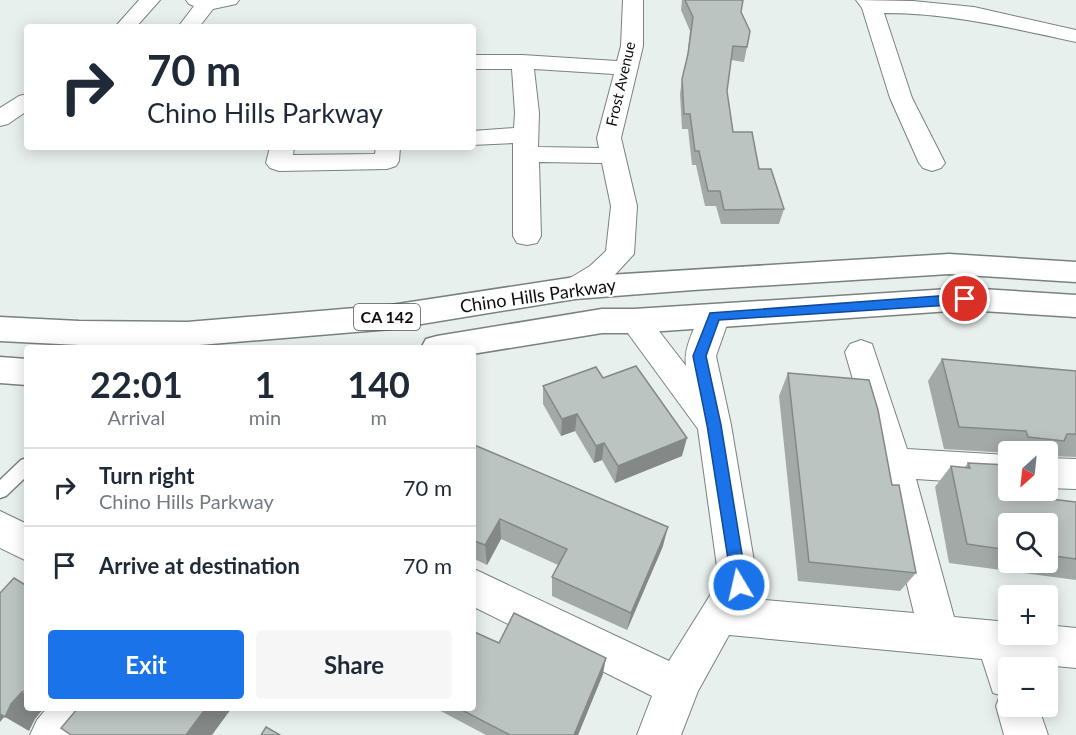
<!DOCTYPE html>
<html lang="en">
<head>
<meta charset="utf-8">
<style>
  :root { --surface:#fff; --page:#f6f6f7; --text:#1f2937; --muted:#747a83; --line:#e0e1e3; --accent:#1a73e8 }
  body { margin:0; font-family:Lato,sans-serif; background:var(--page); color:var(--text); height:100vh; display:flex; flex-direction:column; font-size:22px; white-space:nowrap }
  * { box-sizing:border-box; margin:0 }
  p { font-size:20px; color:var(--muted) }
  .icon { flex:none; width:33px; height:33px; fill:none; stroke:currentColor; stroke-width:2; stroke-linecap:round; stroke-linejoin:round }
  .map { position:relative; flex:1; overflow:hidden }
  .details { position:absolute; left:24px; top:345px; width:452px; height:366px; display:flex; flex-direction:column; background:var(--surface); border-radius:6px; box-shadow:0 3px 15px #0003 }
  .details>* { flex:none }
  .guide { position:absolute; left:24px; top:24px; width:452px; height:126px; border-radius:6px; box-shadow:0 3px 15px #0003; background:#fff; color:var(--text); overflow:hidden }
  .needle { width:39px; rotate:207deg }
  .buttons { position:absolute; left:998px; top:441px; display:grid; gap:12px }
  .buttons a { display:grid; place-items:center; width:60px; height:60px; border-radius:6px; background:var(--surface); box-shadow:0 3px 15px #0003; font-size:30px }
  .pin { position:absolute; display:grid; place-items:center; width:51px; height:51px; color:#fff; margin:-26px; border:3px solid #fff; border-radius:50%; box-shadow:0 2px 6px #0007 }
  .me { position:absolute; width:66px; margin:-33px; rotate:351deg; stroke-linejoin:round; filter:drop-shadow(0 0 4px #0008) }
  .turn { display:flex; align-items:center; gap:21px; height:126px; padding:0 24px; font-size:27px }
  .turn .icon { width:78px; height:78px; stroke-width:2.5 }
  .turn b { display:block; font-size:42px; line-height:51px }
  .eta { display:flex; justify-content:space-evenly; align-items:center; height:102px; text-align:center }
  .eta b { font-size:36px; font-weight:700; line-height:42px }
  .primary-button { display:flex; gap:12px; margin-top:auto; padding:12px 24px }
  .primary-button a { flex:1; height:69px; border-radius:6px; background:var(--accent); color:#fff; font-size:24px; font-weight:700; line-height:69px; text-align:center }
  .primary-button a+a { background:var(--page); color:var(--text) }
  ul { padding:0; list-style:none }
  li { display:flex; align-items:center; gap:18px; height:78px; padding:0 24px; border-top:2px solid var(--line) }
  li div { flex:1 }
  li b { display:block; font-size:22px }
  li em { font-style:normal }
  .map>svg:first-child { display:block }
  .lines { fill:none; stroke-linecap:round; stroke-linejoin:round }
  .lane-casing { stroke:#7a8180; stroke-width:3 }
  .street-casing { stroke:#7a8180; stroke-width:2 }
  .primary-casing { stroke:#7a8180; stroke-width:3 }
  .lane { fill:#fff; fill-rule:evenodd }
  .street { fill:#fff; fill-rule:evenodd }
  .primary { fill:#fff; fill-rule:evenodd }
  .wall { fill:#a2a9a7; fill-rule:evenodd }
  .shaded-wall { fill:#848988 }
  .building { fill:#bcc4c2; stroke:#848988; stroke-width:1.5 }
  .route { fill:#1a73e8; stroke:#114b97; stroke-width:1.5 }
  .labels { text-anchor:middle; stroke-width:4.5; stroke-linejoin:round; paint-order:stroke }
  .far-street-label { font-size:15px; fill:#0c0e0e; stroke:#fff }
  .shield { fill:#fff; stroke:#555656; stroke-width:1.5 }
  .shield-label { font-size:16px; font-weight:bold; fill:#0c0e0e }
  .street-label { font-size:18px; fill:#0c0e0e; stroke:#fff }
</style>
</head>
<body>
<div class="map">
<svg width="1076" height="735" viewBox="0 0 1076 735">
  <rect width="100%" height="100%" fill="#e8f0ee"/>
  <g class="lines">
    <defs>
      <path id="lane" d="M27 458V476L6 496 0 498V480L21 460Z"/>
      <path id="street" d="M139 0H160L136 27H115Z
        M186 0H239L236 4 213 9 199 27H178L194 6 189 4Z
        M623 0H643V46L621 138 637 206 634 254 610 280 585 295 575 298 565 295 561 288 565 281 590 266 606 251 611 206 602 163 539 162 541 236 537 243 527 245 517 243 513 236V143L472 145V131L514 128 515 113 512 69H472V55H522L617 61 621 46ZM534 69 614 74 597 138 599 148 538 147 539 113Z
        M856 0 913 1 974 7 1076 30V42C1011 28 951 13 884 13L912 98 945 163 941 168 932 171 923 168 919 163 890 98 862 8Z
        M27 94V111L8 124 0 126V108L19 96Z
        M270 147H294L293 155 375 154 376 147H400L399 161 396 166 387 169 279 171 270 168 266 163Z
        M715 305 726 308 730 316 716 356 731 425 758 585 752 599 914 613 877 463 845 352 850 344 861 340 872 344 907 449 1008 455V485L916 479 954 617 1008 622V634H1047V625L1076 628V668L1024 663 1025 668H1008V706H1038L1048 735H1004L996 706 1000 695 993 693 982 659 729 635 698 691 681 735H637L652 696 472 606V568L669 661 719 581 698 429 619 321 623 313 634 310 645 313 686 366C683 348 696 324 704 308Z
        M1047 458 1076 459V489L1047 488Z
        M0 511 27 524V561L0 548Z
        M47 708H95L89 723 79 735H30L37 720Z"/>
      <path id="primary" d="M949 254 1076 262V282L949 274 693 290 575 299 391 329 187 346 79 345 0 341V317L79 321 187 322 391 305 575 277Z
        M965 288 1076 295V317L965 310 634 333H602L472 354V348H421L426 339 437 336 602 309H634Z
        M0 357 27 359V385L0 383Z"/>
    </defs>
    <!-- lane casing -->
    <use href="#lane" class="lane-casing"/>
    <!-- street casing -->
    <use href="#street" class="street-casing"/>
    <!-- primary casing -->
    <use href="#primary" class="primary-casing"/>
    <!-- lane -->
    <use href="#lane" class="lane"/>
    <!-- street -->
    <use href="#street" class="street"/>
    <!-- primary -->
    <use href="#primary" class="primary"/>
  </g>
  <!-- wall -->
  <path class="wall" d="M682 0H743L741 12 747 47 744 62 731 60 727 91 733 132 759 169 784 209 779 224H721L716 206H705L696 165H692L688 129H682L680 94 682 79 687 58 690 31 681 10Z
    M942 359 1076 371V457L1050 456 1047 460V452H1008V453L944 449 928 381Z
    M788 373 892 485 916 573 900 591 798 581 779 396Z
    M603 378 682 456 615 483 602 460 594 463 575 431 561 436 543 404V386Z
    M472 444 663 546 627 630 552 596V577L558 565 501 539 487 565 472 558Z
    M968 463 1033 497 1076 502V580L949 563 935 487 951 466 964 468ZM1008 524H1047V562H1008Z
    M499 643 603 674 578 735H486L435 708H472Z"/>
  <!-- shaded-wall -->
  <path class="shaded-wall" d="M577 414 575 431 561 436 562 419Z
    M687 438 682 456 615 483 618 466Z
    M604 443 602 460 594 463 596 446Z
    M500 519 501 539 487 565 485 545Z
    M668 527 663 546 627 630 631 613Z
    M472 592 475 610 472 615Z
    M606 658 603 674 578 735H574Z
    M22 692 27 695V708H44L35 719 29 731 5 717V716L0 722V713L11 704Z
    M206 708H230L231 709 212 735H186Z"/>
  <!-- building -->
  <path class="building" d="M685 0H743L741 12 750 31 747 47 733 46 727 91 733 132H752L759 169H771L784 209 724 210 720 191H708L699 151H695L690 114H684L682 79 688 54 693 17Z
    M942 359 1076 371V434H1067L1064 441 1028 437 1026 431 959 427Z
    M636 366 687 438 618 466 604 443 596 446 577 414 562 419 543 386 596 367 603 378Z
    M788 373 869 380 878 410 892 485H899L916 573 809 562Z
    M472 444 668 527 631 613 552 577 567 549 500 519 485 545 472 540Z
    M968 463 1008 465V490H1031L1033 497 1076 502V559L1047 555V524H1008V550L967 544 951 466 970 468Z
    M14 578 27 586V691L22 692 11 704 5 717 0 714V593Z
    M514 613 606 658 574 735H510L458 708H472V631L499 643Z
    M78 708H206L186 735H71L61 728Z
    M266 727 280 735H261Z"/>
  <!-- route -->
  <path class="route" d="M965 294 971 299 965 304 719 320 706 356 721 425 747 585 745 591 739 593 733 591 707 425 693 356 710 313Z"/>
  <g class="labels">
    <!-- far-street labels -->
    <g class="far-street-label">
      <text transform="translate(621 84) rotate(-77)" y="5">Frost Avenue</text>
    </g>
    <!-- shield labels -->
    <rect class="shield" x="354" y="304" width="66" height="26" rx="4.5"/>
    <g class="shield-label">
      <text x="387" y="323">CA 142</text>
    </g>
    <!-- street labels -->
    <g class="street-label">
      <text transform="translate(538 296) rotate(-8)" y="6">Chino Hills Parkway</text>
    </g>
  </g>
</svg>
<div class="buttons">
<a><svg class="needle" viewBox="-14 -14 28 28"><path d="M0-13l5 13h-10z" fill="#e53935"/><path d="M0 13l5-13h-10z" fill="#747a83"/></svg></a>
<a><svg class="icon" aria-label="search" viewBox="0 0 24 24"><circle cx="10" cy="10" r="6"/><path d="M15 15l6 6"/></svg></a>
<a>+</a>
<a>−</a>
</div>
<div class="pin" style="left:965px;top:299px;background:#d93025"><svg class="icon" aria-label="arrive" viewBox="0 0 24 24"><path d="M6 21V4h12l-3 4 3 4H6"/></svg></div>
<svg class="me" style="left:739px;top:585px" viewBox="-20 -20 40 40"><circle r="17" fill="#1a73e8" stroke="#fff" stroke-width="3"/><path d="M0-11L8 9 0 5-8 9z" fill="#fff"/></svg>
<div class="guide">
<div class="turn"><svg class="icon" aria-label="right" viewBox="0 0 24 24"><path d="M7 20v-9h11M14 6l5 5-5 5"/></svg><div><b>70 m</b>Chino Hills Parkway</div></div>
</div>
<section class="details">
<div class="eta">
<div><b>22:01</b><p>Arrival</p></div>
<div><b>1</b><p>min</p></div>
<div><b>140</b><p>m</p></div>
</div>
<ul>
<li><svg class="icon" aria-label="right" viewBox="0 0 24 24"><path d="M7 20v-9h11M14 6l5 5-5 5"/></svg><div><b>Turn right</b><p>Chino Hills Parkway</p></div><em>70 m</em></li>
<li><svg class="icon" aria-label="arrive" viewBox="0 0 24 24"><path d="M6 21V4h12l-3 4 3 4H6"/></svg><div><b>Arrive at destination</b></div><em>70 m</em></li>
</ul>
<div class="primary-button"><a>Exit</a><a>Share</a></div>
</section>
</div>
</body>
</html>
